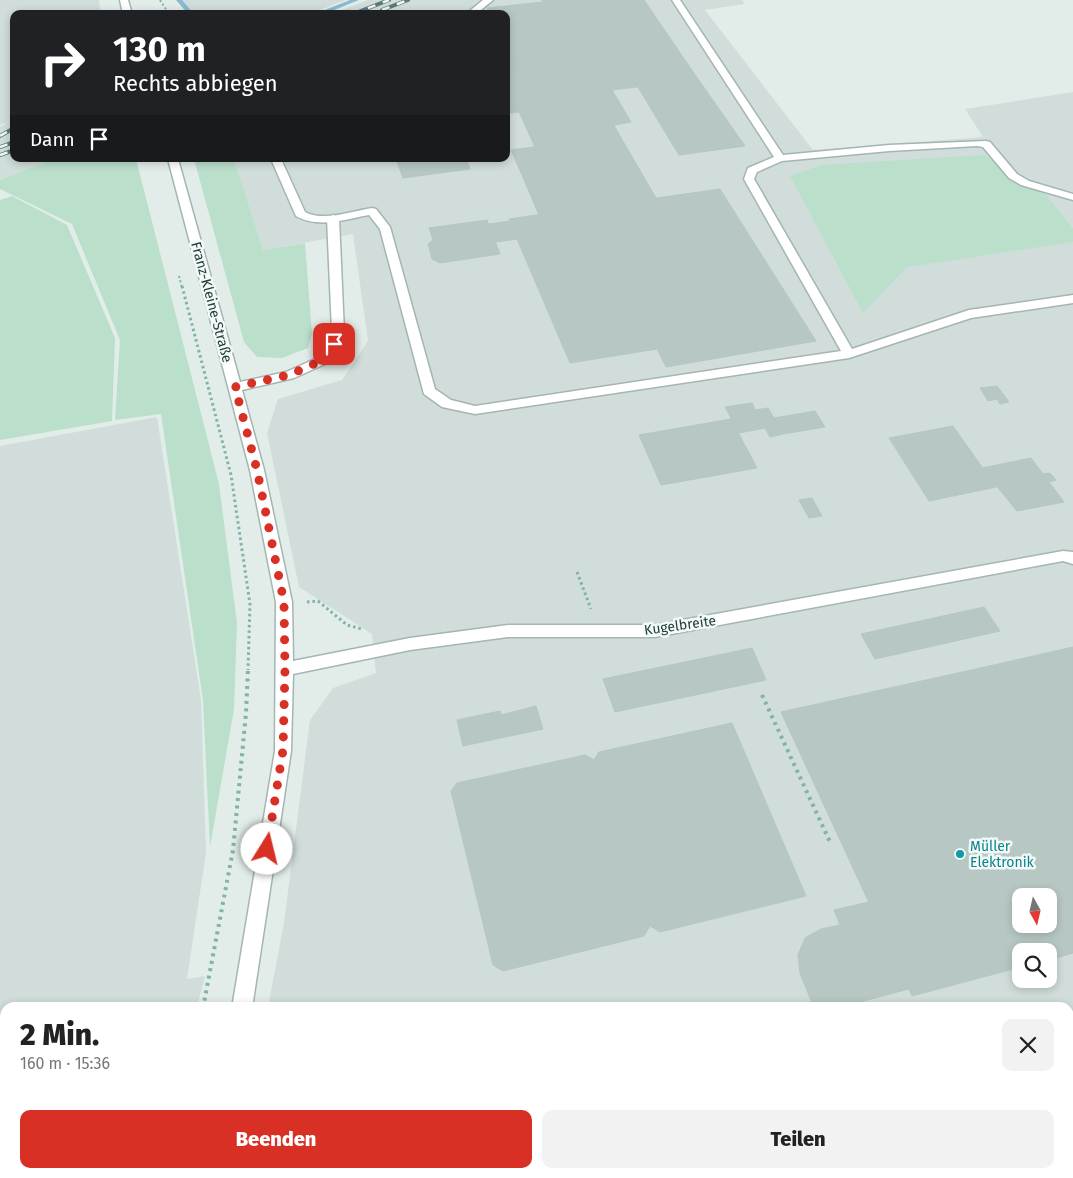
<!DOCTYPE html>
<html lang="de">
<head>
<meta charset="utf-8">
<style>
  :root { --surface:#fff; --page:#f2f2f2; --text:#222; --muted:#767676; --accent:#d93025 }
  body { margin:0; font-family:"Fira Sans",sans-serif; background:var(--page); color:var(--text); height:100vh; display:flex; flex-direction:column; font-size:19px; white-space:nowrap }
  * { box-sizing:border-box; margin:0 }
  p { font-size:16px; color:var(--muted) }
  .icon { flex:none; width:28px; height:28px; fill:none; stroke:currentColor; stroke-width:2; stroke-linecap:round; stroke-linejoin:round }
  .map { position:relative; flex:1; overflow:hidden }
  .details { position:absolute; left:0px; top:1002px; width:1074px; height:176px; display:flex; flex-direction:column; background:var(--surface); border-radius:15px 15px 0 0; box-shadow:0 2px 8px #0003 }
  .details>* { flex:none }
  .top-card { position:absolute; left:10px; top:10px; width:500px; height:152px; border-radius:10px; box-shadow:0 2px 8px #0003; background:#202124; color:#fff; overflow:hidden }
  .needle { width:32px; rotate:172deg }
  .buttons { position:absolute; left:1012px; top:888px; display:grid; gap:10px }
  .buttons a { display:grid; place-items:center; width:45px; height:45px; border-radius:10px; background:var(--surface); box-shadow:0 2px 8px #0003; font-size:25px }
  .pin { position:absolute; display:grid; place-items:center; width:42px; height:42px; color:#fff; margin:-21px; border-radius:10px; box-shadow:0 2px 8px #0006 }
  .me { position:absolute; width:55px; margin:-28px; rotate:9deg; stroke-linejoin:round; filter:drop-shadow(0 0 4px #0008) }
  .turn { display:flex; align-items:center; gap:18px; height:105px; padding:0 20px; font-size:22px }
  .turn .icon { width:65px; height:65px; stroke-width:2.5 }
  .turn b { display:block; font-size:35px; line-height:42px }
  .then { display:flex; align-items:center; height:48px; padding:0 20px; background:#0003; gap:10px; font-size:19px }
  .round { display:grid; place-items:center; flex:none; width:52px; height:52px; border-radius:10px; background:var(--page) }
  .headline { display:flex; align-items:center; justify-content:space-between; height:85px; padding:0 20px }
  h1 { font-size:30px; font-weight:800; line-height:38px }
  .primary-button { display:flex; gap:10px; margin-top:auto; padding:10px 20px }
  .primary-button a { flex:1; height:58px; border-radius:10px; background:var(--accent); color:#fff; font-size:20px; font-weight:800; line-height:58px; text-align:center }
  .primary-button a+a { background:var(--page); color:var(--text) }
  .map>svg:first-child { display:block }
  .built { fill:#d0ddda; fill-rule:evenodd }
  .green { fill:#badfcb }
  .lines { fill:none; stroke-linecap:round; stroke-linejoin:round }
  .stream { fill:#88bad4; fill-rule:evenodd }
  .building { fill:#b7c8c4; stroke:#b4c7c3; fill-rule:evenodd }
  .lane-casing { stroke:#a4b5b3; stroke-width:3 }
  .street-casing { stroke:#a4b5b3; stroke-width:3 }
  .path-far2 { stroke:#81b2ac; stroke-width:2; stroke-dasharray:2 2.5; stroke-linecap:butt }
  .path-far1 { stroke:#81b2ac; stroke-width:3; stroke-dasharray:2.5 3; stroke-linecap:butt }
  .path { stroke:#81b2ac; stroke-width:4; stroke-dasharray:3 4.5; stroke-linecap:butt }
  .lane { fill:#fff; fill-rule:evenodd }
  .street { fill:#fff; fill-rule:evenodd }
  .rail-casing { stroke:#5c7a78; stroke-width:4 }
  .rail { stroke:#f3f9f7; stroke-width:2.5; stroke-dasharray:8; stroke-linecap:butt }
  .route { stroke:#d93025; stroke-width:9; stroke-dasharray:0 16.2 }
  .culture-dot { fill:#0f9aa8; stroke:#f3f9f7; stroke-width:2 }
  .labels { text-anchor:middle; stroke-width:5; stroke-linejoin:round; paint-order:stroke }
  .street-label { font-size:14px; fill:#213f3d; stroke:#f3f9f7 }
  .culture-label { font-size:14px; fill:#0d838f; stroke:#f3f9f7; text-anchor:start }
</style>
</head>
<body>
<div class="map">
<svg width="1073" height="1178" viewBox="0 0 1073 1178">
  <rect width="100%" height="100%" fill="#e2edea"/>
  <!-- built -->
  <path class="built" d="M0 0H99L101 14H14V159H53L0 180V127L8 122 0 125Z
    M179 0H346L309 14H193Z
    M368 0H742L745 4 705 10 813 150 983 137 965 109 1073 92V1178H236L237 1174H1069V1008L268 1007 284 923 310 720 333 688 376 673 372 634 299 587 267 433 278 399 342 380 368 341 353 234 263 250 234 159H506V14H332ZM1021 896H1049V924H1021ZM1021 951H1049V979H1021Z
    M157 417 201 700 206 852 187 979 205 976 197 1007 5 1008V1174H156L155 1178H0V446Z"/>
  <!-- green -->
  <path class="green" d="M985 155 1047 196 1073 229V242L907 267 863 313 790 176 822 165Z
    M53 159H136L219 484 237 623 234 709 210 847 203 700 161 414 115 420 120 340 72 224 0 189V180Z
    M194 159H234L263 250 305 243 312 334 308 348 282 358 257 357 244 342Z
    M12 196 67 225 115 338 112 421 0 440V200Z"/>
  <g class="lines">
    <!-- stream -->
    <path class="stream" d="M176 0H182L194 14H188Z
      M350 0H359L324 14H315Z"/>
  </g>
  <!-- building -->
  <path class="building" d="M542 0H644L689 66 630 74 637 87 595 92Z
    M543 2 595 92 620 136 556 144 506 46V14H490L487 8Z
    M506 46 556 144 535 147 519 112 511 113 506 104V91L508 90 506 87Z
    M689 66 745 146 679 155 630 74Z
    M612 90 631 122 614 125 595 92Z
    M620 136 656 198 588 208 556 144Z
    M556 144 568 169 522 175 511 150Z
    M396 159H466L470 169 403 178Z
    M568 169 588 208 539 215 522 175Z
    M720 189 816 341 666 367 657 349 570 363 517 239 496 242 489 224 510 221 509 219Z
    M487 220 500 254 440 263 432 259 428 244 433 240 429 228Z
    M997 386 1009 402 1000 404 997 399 988 401 980 388Z
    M752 403 765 428 739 433 725 407Z
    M768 408 774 418 783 434 770 437 755 410Z
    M815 411 825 427 813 429 804 413Z
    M804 413 813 429 795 432 786 416Z
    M786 416 795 432 783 434 774 418Z
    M731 419 757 468 661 485 639 435Z
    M953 426 996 487 929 501 889 438Z
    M1031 458 1043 474 1050 473 1056 480 1049 482 1064 502 1017 511 982 468Z
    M812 498 822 516 809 518 799 500Z
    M984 607 1000 631 875 659 861 634Z
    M1073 647V812L985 667Z
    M752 648 766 680 615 712 603 679Z
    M985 667 1073 812V953L1049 960V951H1021V967L912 996 781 712ZM1021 896H1049V924H1021Z
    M536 706 543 729 463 746 457 720 500 711 501 715Z
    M732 723 806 896 660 932 650 926 644 936 503 971 493 965 451 791 457 783 585 755 594 760 599 752Z
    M869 902 909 989 837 1008H814L800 973 798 955 805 938 821 929 840 925 834 910Z
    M416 1174H755L756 1178H416Z
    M790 1174H958L960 1178H792Z"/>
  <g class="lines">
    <defs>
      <path id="lane" d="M483 0H493L476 14H466Z
        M672 0H680L783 155 889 145 986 141 990 142 1017 174 1029 181 1073 194V200L1021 185 1009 178 983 147 977 146 889 151 782 161 757 172 754 179 852 349 969 310 1073 295V303L971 318 849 358 475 414 442 407 424 394 380 229 369 215C346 219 319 229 296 216L271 159H281L305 212C324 222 352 211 372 208L376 209 390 227 435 389 451 400 475 406 841 351 744 179 748 168 774 157Z"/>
      <path id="street" d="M120 0H128L132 14H123Z
        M168 159H178L240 382 286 372 324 355 332 332 327 218 333 215 339 218 344 332 336 357 334 360 294 378 242 390 264 470 292 602 293 661 410 638 508 625H655L1063 551 1073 552V564L1063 561 655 637H508L410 650 293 674 291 751 252 1008H232L275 751 276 602 250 470Z
        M203 1174H224L223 1178H201Z"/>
    </defs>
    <!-- lane casing -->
    <use href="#lane" class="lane-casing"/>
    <!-- street casing -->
    <use href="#street" class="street-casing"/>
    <!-- path-far2 -->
    <path class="path-far2" d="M160 0 169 14
      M179 276 182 288"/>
    <!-- path-far1 -->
    <path class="path-far1" d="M182 286 231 475 250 604 248 670
      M577 572 591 609
      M307 602 318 601 347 625 362 629"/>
    <!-- path -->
    <path class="path" d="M762 695 830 842
      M203 1008 233 850 246 713 248 669
      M168 1178 169 1174"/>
    <!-- lane -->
    <use href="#lane" class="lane"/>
    <!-- street -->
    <use href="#street" class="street"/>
    <defs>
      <path id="rail" d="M382 10 408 0
        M353 14 389 0
        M0 136 14 128
        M0 147 14 142
        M0 155 14 150"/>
    </defs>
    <!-- rail casing -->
    <use href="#rail" class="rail-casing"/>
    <!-- rail -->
    <use href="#rail" class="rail"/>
  </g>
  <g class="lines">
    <!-- route -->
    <path class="route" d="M267 849 283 750 285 669 284 602 257 470 235 387 289 375 330 357 334 344"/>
  </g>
  <!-- markers -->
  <circle class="culture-dot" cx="960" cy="854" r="5"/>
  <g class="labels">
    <!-- street labels -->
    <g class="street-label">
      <text transform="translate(212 302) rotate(75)" y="5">Franz-Kleine-Straße</text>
      <text transform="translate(680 625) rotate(-8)" y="5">Kugelbreite</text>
    </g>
    <!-- culture labels -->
    <g class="culture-label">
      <text x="970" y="851">Müller<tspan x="970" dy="16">Elektronik</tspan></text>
    </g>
  </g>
</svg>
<div class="buttons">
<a><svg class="needle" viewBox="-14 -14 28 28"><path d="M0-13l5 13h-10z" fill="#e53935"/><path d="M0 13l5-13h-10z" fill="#767676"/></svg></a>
<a><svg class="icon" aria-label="search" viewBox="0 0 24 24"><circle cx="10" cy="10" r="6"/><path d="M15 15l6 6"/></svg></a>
</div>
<div class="pin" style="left:334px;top:344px;background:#d93025"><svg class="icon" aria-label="arrive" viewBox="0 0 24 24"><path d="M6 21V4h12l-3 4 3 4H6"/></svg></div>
<svg class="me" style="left:267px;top:849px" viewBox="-20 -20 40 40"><circle r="19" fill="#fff"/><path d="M0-13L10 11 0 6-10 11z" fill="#d93025"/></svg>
<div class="top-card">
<div class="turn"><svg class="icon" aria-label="right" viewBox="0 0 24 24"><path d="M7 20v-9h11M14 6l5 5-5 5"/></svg><div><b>130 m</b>Rechts abbiegen</div></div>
<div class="then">Dann<svg class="icon" aria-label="arrive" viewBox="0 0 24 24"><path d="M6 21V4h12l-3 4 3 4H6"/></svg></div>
</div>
<section class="details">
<div class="headline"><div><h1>2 Min.</h1><p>160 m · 15:36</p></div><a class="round"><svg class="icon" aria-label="close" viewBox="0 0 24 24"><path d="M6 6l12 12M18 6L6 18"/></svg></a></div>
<div class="primary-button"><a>Beenden</a><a>Teilen</a></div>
</section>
</div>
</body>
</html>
